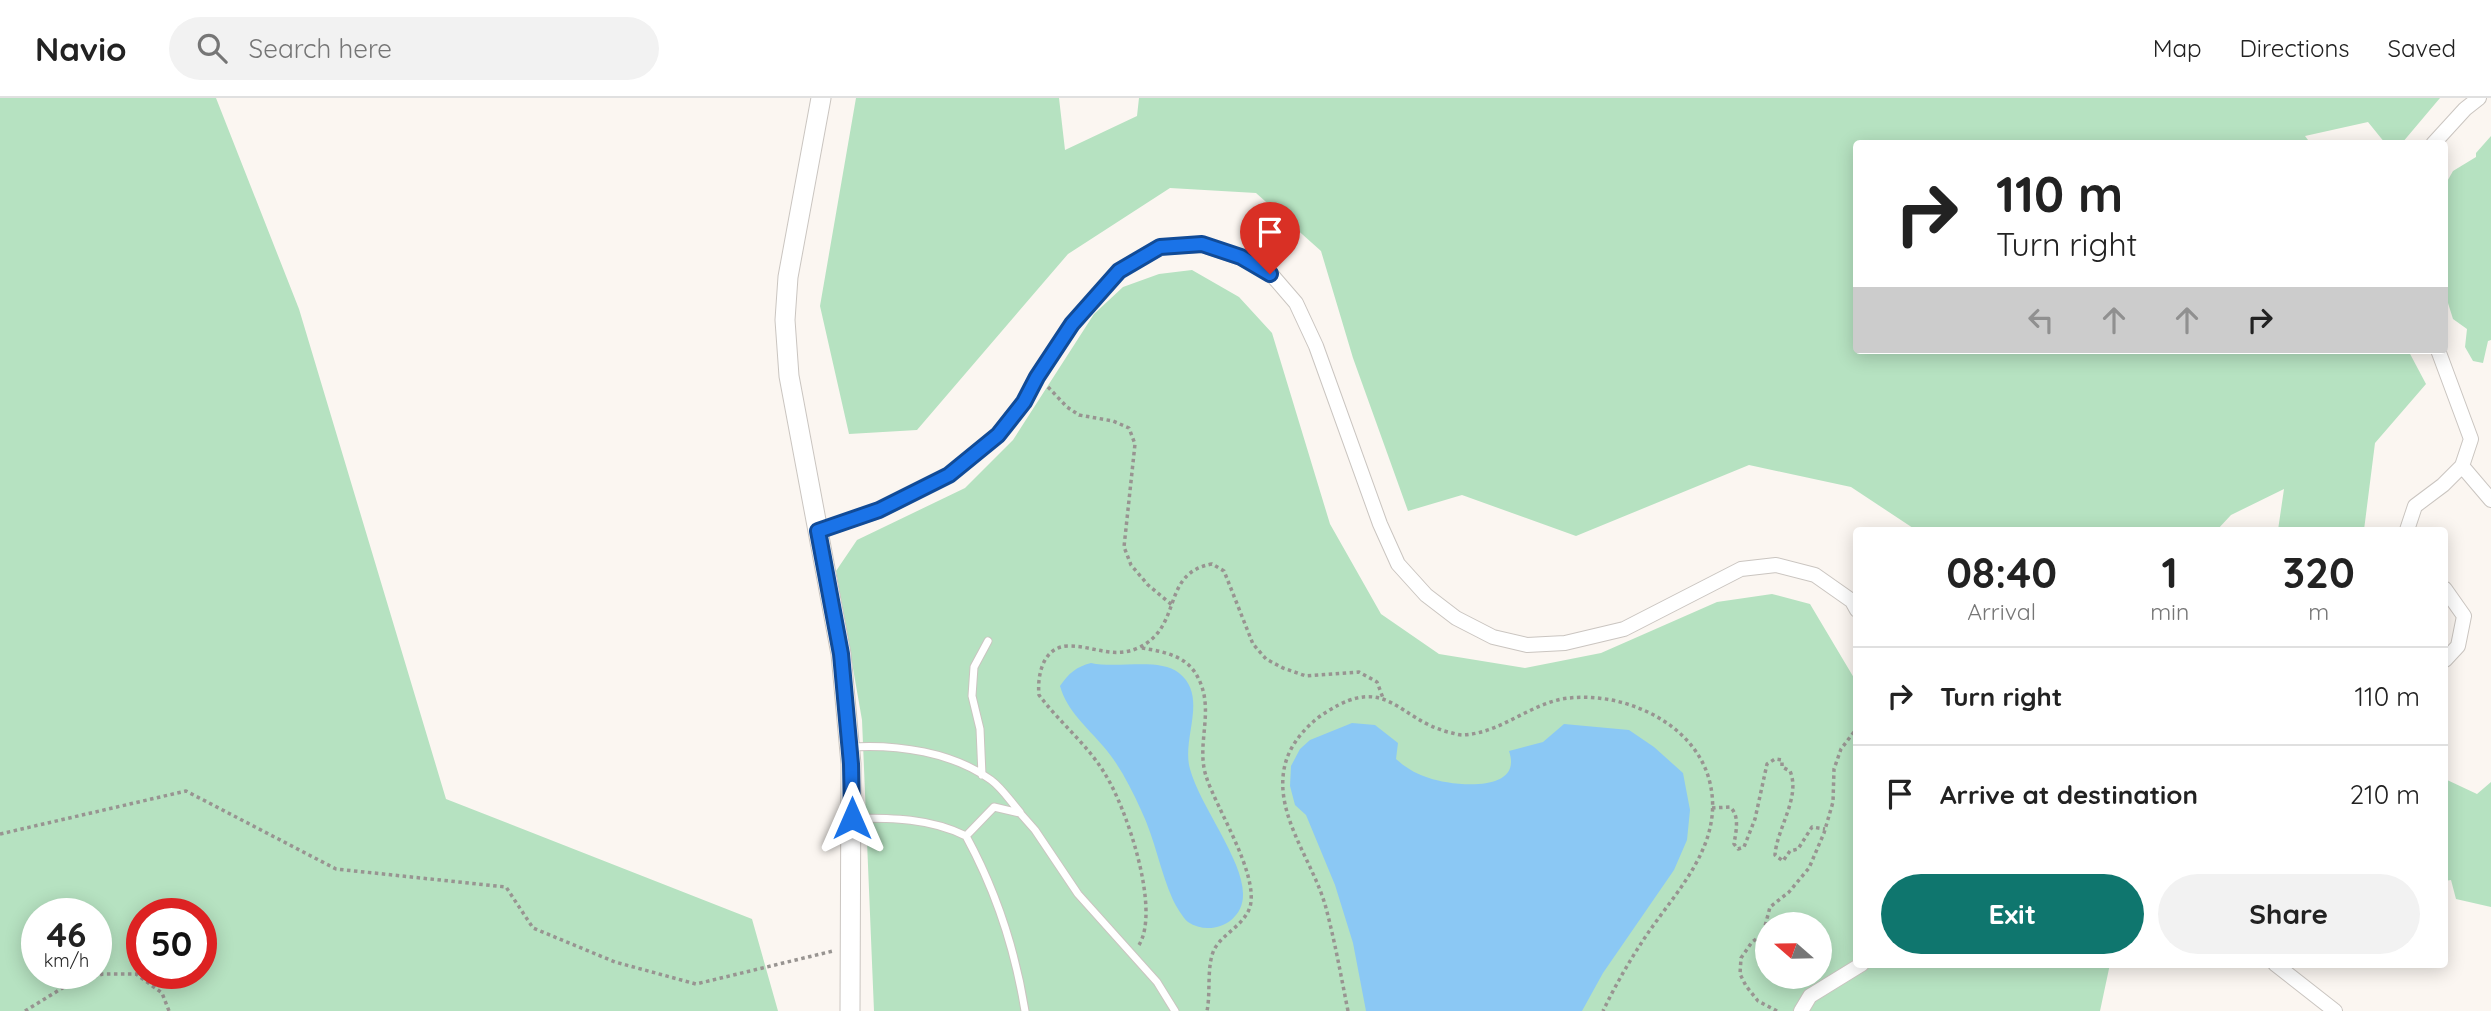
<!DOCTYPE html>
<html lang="en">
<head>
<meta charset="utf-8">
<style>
  :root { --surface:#fff; --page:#f2f2f2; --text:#222; --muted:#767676; --line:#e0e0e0; --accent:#0f766e }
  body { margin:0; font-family:Quicksand,sans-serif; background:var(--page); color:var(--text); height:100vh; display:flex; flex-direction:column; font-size:26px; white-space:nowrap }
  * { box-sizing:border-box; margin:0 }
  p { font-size:23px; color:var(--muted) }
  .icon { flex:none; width:38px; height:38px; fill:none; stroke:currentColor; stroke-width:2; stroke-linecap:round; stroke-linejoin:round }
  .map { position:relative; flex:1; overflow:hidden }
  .sheet { position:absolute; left:1853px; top:429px; width:595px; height:441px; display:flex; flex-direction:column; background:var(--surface); border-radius:7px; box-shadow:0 4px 18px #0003 }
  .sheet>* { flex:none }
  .banner { position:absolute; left:1853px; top:42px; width:595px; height:214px; border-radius:7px; box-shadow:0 4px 18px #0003; background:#fff; color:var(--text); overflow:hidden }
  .needle { width:46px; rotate:290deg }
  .fabs { position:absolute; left:1755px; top:814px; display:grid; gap:14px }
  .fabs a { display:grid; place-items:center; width:77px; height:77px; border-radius:50%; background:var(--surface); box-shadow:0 4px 18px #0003; font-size:35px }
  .speed { position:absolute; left:21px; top:800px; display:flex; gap:14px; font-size:35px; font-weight:700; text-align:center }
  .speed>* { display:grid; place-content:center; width:91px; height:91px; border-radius:50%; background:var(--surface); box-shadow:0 4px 18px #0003; line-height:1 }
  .speed small { font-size:18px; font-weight:400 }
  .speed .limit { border:10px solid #d22; background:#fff; color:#111 }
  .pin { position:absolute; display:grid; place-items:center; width:60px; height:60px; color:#fff; margin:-72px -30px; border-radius:50% 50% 50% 0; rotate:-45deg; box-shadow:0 0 7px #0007 }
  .pin .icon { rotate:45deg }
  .me { position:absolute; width:77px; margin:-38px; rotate:0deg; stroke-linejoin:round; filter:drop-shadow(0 0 5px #0008) }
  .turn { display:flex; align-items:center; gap:24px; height:147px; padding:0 28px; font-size:32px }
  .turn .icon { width:91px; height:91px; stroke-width:2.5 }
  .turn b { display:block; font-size:49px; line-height:60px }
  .lanes { display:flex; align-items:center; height:66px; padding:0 28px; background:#0003; justify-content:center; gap:35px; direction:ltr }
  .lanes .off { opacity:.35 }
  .eta { display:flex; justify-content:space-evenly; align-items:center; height:119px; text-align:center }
  .eta b { font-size:42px; font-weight:700; line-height:49px }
  .action { display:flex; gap:14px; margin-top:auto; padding:14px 28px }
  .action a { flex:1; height:80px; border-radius:42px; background:var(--accent); color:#fff; font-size:28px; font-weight:700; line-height:80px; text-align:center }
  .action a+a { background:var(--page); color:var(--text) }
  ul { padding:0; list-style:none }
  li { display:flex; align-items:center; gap:21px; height:98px; padding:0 28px; border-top:2px solid var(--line) }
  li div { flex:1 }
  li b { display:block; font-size:26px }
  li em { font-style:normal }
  header { display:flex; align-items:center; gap:42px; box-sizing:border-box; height:98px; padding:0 35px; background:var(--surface); border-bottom:2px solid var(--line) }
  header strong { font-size:33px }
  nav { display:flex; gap:38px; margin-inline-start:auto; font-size:24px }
  .search { width:490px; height:63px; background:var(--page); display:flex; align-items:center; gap:18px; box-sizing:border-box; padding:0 24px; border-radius:38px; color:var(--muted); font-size:26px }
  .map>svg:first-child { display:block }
  .green { fill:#b6e2c1; fill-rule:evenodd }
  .water { fill:#8bc8f4 }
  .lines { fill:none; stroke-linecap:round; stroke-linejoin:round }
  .lane-casing { stroke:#cac5c0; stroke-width:9 }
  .street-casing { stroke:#cac5c0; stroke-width:16 }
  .secondary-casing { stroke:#cac5c0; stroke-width:21 }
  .path { stroke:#989491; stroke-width:3.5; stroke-dasharray:3.5 3.5; stroke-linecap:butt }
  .lane { stroke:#fff; stroke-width:7 }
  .street { stroke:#fff; stroke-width:14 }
  .secondary { stroke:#fff; stroke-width:19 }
  .route-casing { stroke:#114b97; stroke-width:18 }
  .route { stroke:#1a73e8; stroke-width:12 }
</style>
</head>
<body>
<header>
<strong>Navio</strong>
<div class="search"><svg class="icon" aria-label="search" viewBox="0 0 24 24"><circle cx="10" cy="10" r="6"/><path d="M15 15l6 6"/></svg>Search here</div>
<nav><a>Map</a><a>Directions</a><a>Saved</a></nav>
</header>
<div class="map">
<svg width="2491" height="913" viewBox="0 0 2491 913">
  <rect width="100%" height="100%" fill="#fbf6f1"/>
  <!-- green -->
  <path class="green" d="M0 0H216L299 211 446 701 752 821 778 913H0ZM37 816H96V875H37ZM142 816H201V875H142Z
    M856 0H1059L1065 52 1137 18 1139 0H2440L2402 45H2385L2368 24 2305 38 2311 46H1857V252H2408L2426 286 2375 345 2364 432H2278L2284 391 2231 417 2217 432H1916L1851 389 1749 367 1576 438 1462 397 1408 413 1353 260 1321 153 1256 95 1170 90 1068 156 917 332 849 336 820 208Z
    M2491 38V242L2488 243 2483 265 2473 263 2465 249 2467 231 2453 221 2448 205 2445 203V87L2453 73 2476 59V55Z
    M1192 172 1239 199 1272 235 1330 426 1381 516 1439 556 1525 570 1601 555 1717 504 1772 496 1810 506 1857 585V866H2110L2100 913H874L862 622 836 473 857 442 965 390 1013 342 1094 216 1123 189 1159 176ZM1768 826H1820V878H1768Z
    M2445 681 2477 696 2491 684V809L2456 801 2451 782 2445 783Z"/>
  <!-- water -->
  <path class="water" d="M1091 565C1118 571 1159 559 1179 575 1209 599 1181 640 1190 671 1200 708 1244 763 1243 797 1243 825 1210 839 1188 824 1183 820 1176 808 1173 802 1160 773 1155 741 1141 712 1131 690 1119 666 1103 648 1087 629 1067 613 1060 588 1069 575 1076 569 1091 565Z
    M1352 625 1375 627 1398 645 1396 661C1406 670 1416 676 1429 680 1452 688 1524 696 1509 653L1543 644 1564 626 1629 632 1654 649 1683 675 1690 712 1687 742 1674 772 1603 875 1582 913H1366L1353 845 1335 787 1306 717 1295 707 1290 688 1291 668 1300 651 1310 642Z"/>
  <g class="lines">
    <defs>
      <path id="lane" d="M850 649C897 646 953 654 991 682 1002 690 1011 704 1020 714
        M982 677 980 631 972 598 974 569 988 543
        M852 720C892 720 930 720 966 738
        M1025 913C1015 851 996 793 966 738L994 709 1020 715 1035 732 1078 796 1157 884 1175 913"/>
      <path id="street" d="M2433 46 2465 11 2479 0
        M2462 368 2491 402
        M2407 432 2415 408 2443 387 2462 368 2471 341 2438 252
        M818 433 879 413 949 377 997 337 1024 304 1037 279 1072 226 1119 173 1160 149 1203 147 1241 160 1271 176 1296 205 1316 248 1380 426 1398 466 1426 497 1456 520 1493 539 1527 547 1565 545 1624 531 1741 471 1776 467 1815 477 1852 503 1857 512
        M2445 491 2464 518 2458 548 2445 562
        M2275 866 2335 913
        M1801 913 1810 898 1862 866"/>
      <path id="secondary" d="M821 0 788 179 785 222 789 278 841 556 851 666 850 913"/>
    </defs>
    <!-- lane casing -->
    <use href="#lane" class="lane-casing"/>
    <!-- street casing -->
    <use href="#street" class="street-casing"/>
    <!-- secondary casing -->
    <use href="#secondary" class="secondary-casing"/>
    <!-- path -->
    <path class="path" d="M1048 289 1067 309 1079 317 1113 323 1129 330 1135 346 1124 449 1131 467 1148 487 1172 507
      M1142 550C1160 553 1183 557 1194 573 1218 608 1195 643 1206 678 1216 710 1259 776 1250 809 1244 827 1224 835 1215 850 1206 866 1211 894 1207 913
      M1712 710 1730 709C1740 718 1736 733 1734 746L1738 751 1744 749 1755 721 1767 666 1775 661 1782 662V669L1790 673C1801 699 1777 730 1775 757L1783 763 1790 753 1798 751 1812 729 1825 731
      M0 736 186 693 336 771 506 789 533 830 615 864 696 886 833 853
      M1139 847C1161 811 1126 709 1105 676 1088 647 1059 624 1039 597 1037 577 1043 548 1069 548 1094 548 1113 561 1138 550 1184 529 1160 475 1212 466L1224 473 1253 546 1266 561 1283 570 1306 578 1359 574 1377 584 1383 600
      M25 913 69 886 103 876H136L162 895 169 913
      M1348 913C1341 878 1335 844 1326 810 1313 761 1269 712 1287 660 1294 641 1311 623 1328 613 1387 576 1398 621 1448 634 1453 635 1458 637 1463 637 1500 635 1527 608 1562 601 1620 591 1696 624 1710 685 1724 745 1679 790 1648 835 1631 860 1616 886 1603 913
      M1777 913 1758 903 1746 888 1740 876 1741 860 1752 844 1763 836 1770 809 1789 794 1809 770 1824 735 1833 704 1834 671 1841 651 1857 630"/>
    <!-- lane -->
    <use href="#lane" class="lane"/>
    <!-- street -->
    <use href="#street" class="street"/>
    <!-- secondary -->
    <use href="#secondary" class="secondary"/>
  </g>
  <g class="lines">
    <defs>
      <path id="route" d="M852 720 851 666 841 556 818 433 879 412 949 377 998 337 1024 304 1037 279 1072 226 1119 173 1160 149 1202 146 1241 159 1270 176"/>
    </defs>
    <!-- route casing -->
    <use href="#route" class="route-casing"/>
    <!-- route -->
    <use href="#route" class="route"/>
  </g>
</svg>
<div class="fabs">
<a><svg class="needle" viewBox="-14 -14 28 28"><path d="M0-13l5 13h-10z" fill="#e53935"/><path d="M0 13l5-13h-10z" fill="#767676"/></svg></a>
</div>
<div class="speed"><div>46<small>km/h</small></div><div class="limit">50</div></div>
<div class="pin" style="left:1270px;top:176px;background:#d93025"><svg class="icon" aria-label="arrive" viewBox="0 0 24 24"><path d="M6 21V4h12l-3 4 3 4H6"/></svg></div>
<svg class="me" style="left:852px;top:720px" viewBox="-20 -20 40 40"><path d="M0-17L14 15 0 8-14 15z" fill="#1a73e8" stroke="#fff" stroke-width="4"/></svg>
<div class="banner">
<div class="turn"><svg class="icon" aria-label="right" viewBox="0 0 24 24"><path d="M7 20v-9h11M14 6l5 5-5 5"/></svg><div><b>110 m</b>Turn right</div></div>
<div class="lanes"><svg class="icon off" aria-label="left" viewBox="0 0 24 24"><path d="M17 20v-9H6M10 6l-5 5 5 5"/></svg><svg class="icon off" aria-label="ahead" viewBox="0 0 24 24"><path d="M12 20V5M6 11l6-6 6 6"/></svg><svg class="icon off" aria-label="ahead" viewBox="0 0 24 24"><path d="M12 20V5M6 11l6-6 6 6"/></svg><svg class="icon" aria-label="right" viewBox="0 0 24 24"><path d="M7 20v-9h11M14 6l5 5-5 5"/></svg></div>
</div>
<section class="sheet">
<div class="eta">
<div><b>08:40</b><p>Arrival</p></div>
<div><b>1</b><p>min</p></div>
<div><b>320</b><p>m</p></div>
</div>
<ul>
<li><svg class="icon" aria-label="right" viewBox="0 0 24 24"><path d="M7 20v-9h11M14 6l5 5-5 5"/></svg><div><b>Turn right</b></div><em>110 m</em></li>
<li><svg class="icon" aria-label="arrive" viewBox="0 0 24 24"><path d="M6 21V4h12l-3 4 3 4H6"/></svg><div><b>Arrive at destination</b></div><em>210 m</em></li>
</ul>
<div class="action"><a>Exit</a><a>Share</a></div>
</section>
</div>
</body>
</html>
